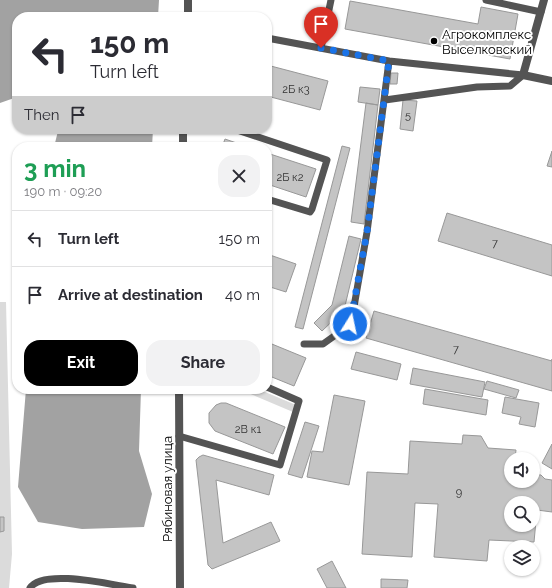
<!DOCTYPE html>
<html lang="en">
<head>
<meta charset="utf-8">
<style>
  :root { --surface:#fff; --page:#f2f2f3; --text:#2b2b33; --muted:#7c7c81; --line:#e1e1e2; --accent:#000 }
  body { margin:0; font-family:Raleway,sans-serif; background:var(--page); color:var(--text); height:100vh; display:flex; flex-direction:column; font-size:15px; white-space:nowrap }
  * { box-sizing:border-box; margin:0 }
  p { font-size:13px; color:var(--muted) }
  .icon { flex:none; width:22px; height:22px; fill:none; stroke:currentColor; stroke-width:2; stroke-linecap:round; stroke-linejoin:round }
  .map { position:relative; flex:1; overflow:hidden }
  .drawer { position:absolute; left:12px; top:142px; width:260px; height:252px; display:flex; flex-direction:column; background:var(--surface); border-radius:16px; box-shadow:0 1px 3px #0004 }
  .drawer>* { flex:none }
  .guide { position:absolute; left:12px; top:12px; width:260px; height:122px; border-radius:16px; box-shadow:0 1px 3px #0004; background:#fff; color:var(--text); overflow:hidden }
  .tools { position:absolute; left:504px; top:452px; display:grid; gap:8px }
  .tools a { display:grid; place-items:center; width:36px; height:36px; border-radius:50%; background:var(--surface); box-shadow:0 1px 3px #0004; font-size:20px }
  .pin { position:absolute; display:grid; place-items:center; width:34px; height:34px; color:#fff; margin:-41px -17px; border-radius:50% 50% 50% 0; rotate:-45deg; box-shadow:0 0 4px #0007 }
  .pin .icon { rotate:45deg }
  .me { position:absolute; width:44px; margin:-22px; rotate:10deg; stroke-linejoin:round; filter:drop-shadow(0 0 3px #0008) }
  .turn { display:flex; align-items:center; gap:14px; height:84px; padding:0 12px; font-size:18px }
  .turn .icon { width:52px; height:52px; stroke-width:2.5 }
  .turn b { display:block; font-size:28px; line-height:34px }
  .then { display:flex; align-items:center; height:38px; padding:0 12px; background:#0003; gap:8px; font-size:15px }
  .round { display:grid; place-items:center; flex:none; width:42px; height:42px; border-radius:16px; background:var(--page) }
  .head { display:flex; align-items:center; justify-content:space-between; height:68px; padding:0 12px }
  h1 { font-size:24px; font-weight:700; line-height:30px; color:#1e9e55 }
  .button { display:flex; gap:8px; margin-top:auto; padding:8px 12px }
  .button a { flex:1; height:46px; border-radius:16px; background:var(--accent); color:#fff; font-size:16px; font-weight:700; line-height:46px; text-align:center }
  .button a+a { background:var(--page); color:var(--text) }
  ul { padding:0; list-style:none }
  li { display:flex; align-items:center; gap:12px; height:56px; padding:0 12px; border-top:1px solid var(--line) }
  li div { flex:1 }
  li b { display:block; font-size:15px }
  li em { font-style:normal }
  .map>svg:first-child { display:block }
  .green { fill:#dbdbdb }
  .water { fill:#a2a2a2 }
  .building { fill:#c4c4c4; stroke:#989898; fill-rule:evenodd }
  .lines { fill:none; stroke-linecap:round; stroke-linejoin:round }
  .lane { stroke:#545454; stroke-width:7 }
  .street { stroke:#545454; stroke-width:8 }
  .route { stroke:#1a73e8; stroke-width:7; stroke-dasharray:0 12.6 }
  .poi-dot { fill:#000; stroke:#fff; stroke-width:1.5 }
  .labels { text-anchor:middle; stroke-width:4; stroke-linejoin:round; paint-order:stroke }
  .number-label { font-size:11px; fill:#313131 }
  .poi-label { font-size:13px; fill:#000; stroke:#fff; text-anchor:start }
  .street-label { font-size:13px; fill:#000; stroke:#fff }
</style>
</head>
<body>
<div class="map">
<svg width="552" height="588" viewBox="0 0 552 588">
  <rect width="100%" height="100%" fill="#fff"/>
  <!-- green -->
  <path class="green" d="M0 302H6L12 554 9 588H0Z
    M239 389H258L296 405 293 412Z"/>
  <!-- water -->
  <path class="water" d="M0 0H159L158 17H17V97L0 103Z
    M55 129H153L152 147H54L58 131Z
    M26 389H141L139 451 152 494 144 527 82 529 38 522 18 487Z"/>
  <!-- building -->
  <path class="building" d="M350 1 478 24 481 7 518 14 510 59 345 29Z
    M267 65 328 81 320 110 267 96Z
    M391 73H398L397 84H390Z
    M360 87 380 89 378 105 358 102Z
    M403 100 417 101 413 131 400 129Z
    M366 103 378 105 364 224 351 222Z
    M225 139 248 147H222Z
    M342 146 350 148 303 329 295 327Z
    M552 151V167L547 166Z
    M267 153 316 169 306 197 267 184Z
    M447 213 552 245V276L438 241Z
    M349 236 361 239 344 310 322 331 314 323 332 305Z
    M267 254 296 264 286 292 267 286Z
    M374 311 552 361V359V391L366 338Z
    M267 342 306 358 294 386 267 375Z
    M356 352 401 364 397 380 351 369Z
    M413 368 485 382 482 397 410 384Z
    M487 381 519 390 516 398 484 389Z
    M425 389 488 400 486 415 423 404Z
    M334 395 365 401 349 485 307 477 312 451 323 452Z
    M505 397 539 403 535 427 519 424 521 417 502 413Z
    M221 403H226L285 427 273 454 215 431 209 423V413L216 405Z
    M305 422 319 426 302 478 288 474Z
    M463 435 481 436 488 448 516 450 515 459H511V481H533V474L541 475 545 479 552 480V512L537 510 534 542 489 540 487 561 434 557 438 504 415 503 412 557 362 554 367 472 408 474 410 441 462 444ZM511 503H533V525H511Z
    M552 444V469L542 463Z
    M203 455 274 475 269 495 216 480 223 543 271 522 280 541 212 569 208 565 196 460 199 457Z
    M0 517H4V531L0 532Z
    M332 561 346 588H327L317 569Z
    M381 579 408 580 407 588H381Z"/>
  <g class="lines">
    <!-- lane -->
    <path class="lane" d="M486 0 541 12
      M267 38 389 61 367 232 351 324 323 344H304
      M321 48 331 0
      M389 61 523 75
      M385 100 477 87 510 86 523 75
      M234 129 327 160 312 209 310 212 267 199
      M179 436 280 465 299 401 267 387
      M30 588C43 568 112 585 133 588"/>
    <!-- street -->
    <path class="street" d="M188 0V17
      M544 0 523 75 552 81
      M183 147V129
      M179 389 180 588"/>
  </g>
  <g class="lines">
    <!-- route -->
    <path class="route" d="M321 48 389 61 367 232 350 324"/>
  </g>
  <!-- markers -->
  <circle class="poi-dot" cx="434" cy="41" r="4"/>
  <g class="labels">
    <!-- number labels -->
    <g class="number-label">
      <text x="296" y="93">2Б к3</text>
      <text x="408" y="119">5</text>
      <text x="290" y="181">2Б к2</text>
      <text x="495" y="247">7</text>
      <text x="456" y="353">7</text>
      <text x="248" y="433">2В к1</text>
      <text x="459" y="496">9</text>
    </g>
    <!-- poi labels -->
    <g class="poi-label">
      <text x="442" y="39">Агрокомплекс<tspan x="442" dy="15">Выселковский</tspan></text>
    </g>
    <!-- street labels -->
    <g class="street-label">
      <text transform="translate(167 489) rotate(-90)" y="5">Рябиновая улица</text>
    </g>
  </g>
</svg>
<div class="tools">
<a><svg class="icon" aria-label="sound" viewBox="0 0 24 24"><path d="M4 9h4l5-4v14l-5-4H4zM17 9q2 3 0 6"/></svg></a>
<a><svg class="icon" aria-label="search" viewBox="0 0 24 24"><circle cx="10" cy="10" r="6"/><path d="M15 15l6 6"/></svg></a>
<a><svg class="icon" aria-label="layers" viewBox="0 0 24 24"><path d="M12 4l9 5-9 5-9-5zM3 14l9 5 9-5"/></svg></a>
</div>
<div class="pin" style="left:321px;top:48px;background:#d93025"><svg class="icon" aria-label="arrive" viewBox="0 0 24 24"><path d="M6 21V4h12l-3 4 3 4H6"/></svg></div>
<svg class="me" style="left:350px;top:324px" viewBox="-20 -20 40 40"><circle r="17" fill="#1a73e8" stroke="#fff" stroke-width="3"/><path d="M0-11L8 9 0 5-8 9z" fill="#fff"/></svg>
<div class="guide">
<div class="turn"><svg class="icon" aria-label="left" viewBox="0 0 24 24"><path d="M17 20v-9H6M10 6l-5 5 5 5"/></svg><div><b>150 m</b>Turn left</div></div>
<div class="then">Then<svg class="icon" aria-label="arrive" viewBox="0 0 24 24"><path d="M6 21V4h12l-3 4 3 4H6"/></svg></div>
</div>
<section class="drawer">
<div class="head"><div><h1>3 min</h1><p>190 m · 09:20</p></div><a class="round"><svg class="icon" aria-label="close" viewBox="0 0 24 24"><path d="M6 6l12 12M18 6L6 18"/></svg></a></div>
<ul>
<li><svg class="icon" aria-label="left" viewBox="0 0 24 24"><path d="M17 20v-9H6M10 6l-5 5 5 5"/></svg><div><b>Turn left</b></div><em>150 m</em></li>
<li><svg class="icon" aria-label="arrive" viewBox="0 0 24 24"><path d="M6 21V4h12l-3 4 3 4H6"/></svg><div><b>Arrive at destination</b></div><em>40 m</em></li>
</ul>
<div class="button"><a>Exit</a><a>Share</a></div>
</section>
</div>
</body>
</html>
